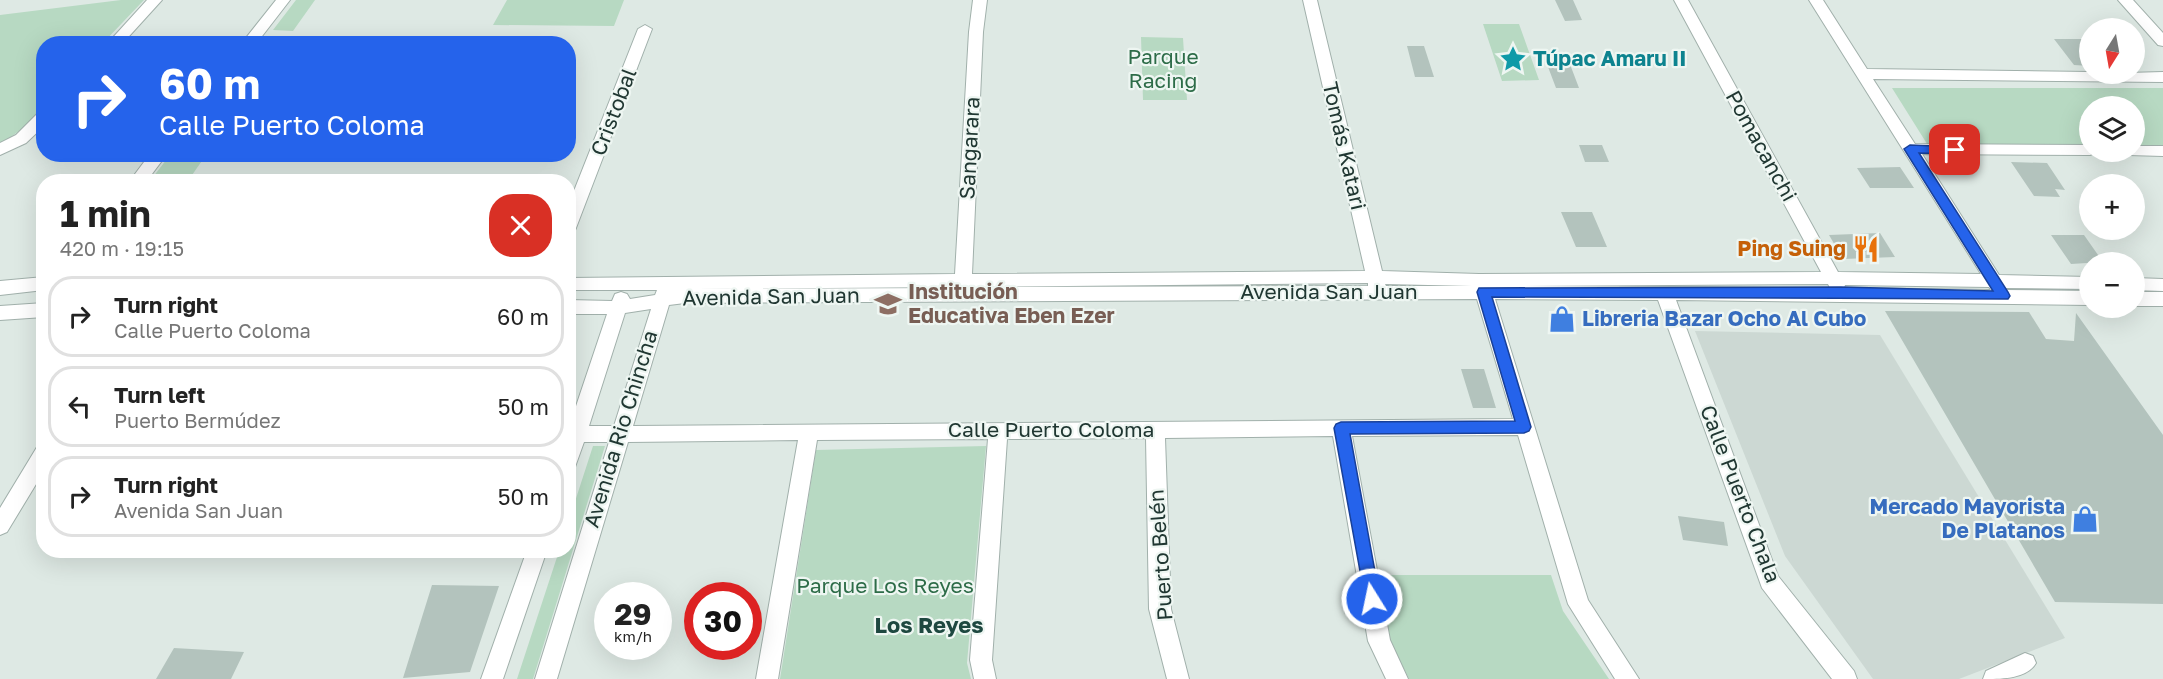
<!DOCTYPE html>
<html lang="en">
<head>
<meta charset="utf-8">
<style>
  :root { --surface:#fff; --page:#f2f2f2; --text:#222; --muted:#767676; --line:#e0e0e0 }
  body { margin:0; font-family:"Golos Text",sans-serif; background:var(--page); color:var(--text); height:100vh; display:flex; flex-direction:column; font-size:22px; white-space:nowrap }
  * { box-sizing:border-box; margin:0 }
  p { font-size:20px; color:var(--muted) }
  .icon { flex:none; width:33px; height:33px; fill:none; stroke:currentColor; stroke-width:2; stroke-linecap:round; stroke-linejoin:round }
  .map { position:relative; flex:1; overflow:hidden }
  .sheet { position:absolute; left:36px; top:174px; width:540px; height:384px; display:flex; flex-direction:column; background:var(--surface); border-radius:24px; box-shadow:0 6px 24px #0002 }
  .sheet>* { flex:none }
  .guide { position:absolute; left:36px; top:36px; width:540px; height:126px; border-radius:24px; box-shadow:0 6px 24px #0002; background:#2563eb; color:#fff; overflow:hidden }
  .needle { width:39px; rotate:191deg }
  .tools { position:absolute; left:2079px; top:18px; display:grid; gap:12px }
  .tools a { display:grid; place-items:center; width:66px; height:66px; border-radius:50%; background:var(--surface); box-shadow:0 6px 24px #0002; font-size:30px }
  .speed { position:absolute; left:594px; top:582px; display:flex; gap:12px; font-size:30px; font-weight:700; text-align:center }
  .speed>* { display:grid; place-content:center; width:78px; height:78px; border-radius:50%; background:var(--surface); box-shadow:0 6px 24px #0002; line-height:1 }
  .speed small { font-size:15px; font-weight:400 }
  .speed .limit { border:9px solid #d22; background:#fff; color:#111 }
  .pin { position:absolute; display:grid; place-items:center; width:51px; height:51px; color:#fff; margin:-26px; border-radius:12px; box-shadow:0 3px 9px #0006 }
  .me { position:absolute; width:66px; margin:-33px; rotate:350deg; stroke-linejoin:round; filter:drop-shadow(0 0 4px #0008) }
  .turn { display:flex; align-items:center; gap:21px; height:126px; padding:0 24px; font-size:27px }
  .turn .icon { width:78px; height:78px; stroke-width:2.5 }
  .turn b { display:block; font-size:42px; line-height:51px }
  .round { display:grid; place-items:center; flex:none; width:63px; height:63px; border-radius:24px; background:var(--page) }
  .summary { display:flex; align-items:center; justify-content:space-between; height:102px; padding:0 24px }
  h1 { font-size:36px; font-weight:700; line-height:45px }
  ul { padding:0; list-style:none }
  li { display:flex; align-items:center; gap:18px; height:81px; margin:0 12px 9px; padding:0 12px; border:3px solid var(--line); border-radius:24px }
  li div { flex:1 }
  li b { display:block; font-size:22px }
  li em { font-style:normal }
  .map>svg:first-child { display:block }
  .built { fill:#ccd8d3 }
  .green { fill:#b7d9c2 }
  .building { fill:#b3c3bd }
  .lines { fill:none; stroke-linecap:round; stroke-linejoin:round }
  .minor-casing { stroke:#a1b0ab; stroke-width:2 }
  .minor { fill:#fff; fill-rule:evenodd }
  .route { fill:#2563eb; stroke:#184099; stroke-width:1.5 }
  .labels { text-anchor:middle; stroke-width:4.5; stroke-linejoin:round; paint-order:stroke }
  .park-label { font-size:21px; fill:#2d6c48; stroke:#eef6f2 }
  .culture-label { font-size:21px; font-weight:bold; fill:#0d838f; stroke:#eef6f2; text-anchor:start }
  .street-label { font-size:21px; fill:#203732; stroke:#eef6f2 }
  .food-label { font-size:21px; font-weight:bold; fill:#c56008; stroke:#eef6f2; text-anchor:end }
  .education-label { font-size:21px; font-weight:bold; fill:#785e54; stroke:#eef6f2; text-anchor:start }
  .shop-label { font-size:21px; font-weight:bold; fill:#366cbe; stroke:#eef6f2; text-anchor:start }
  .neighbourhood-label { font-size:22px; font-weight:bold; fill:#1e4840; stroke:#eef6f2 }
</style>
</head>
<body>
<div class="map">
<svg width="2163" height="679" viewBox="0 0 2163 679">
  <rect width="100%" height="100%" fill="#dee9e4"/>
  <!-- built -->
  <path class="built" d="M1695 331 1880 335 2065 638 1959 679H1873L1785 556Z"/>
  <!-- green -->
  <path class="green" d="M121 0H144L103 43 44 44 43 107 23 128 0 145V15Z
    M296 0H315L293 31 273 30Z
    M507 0H624L614 26 493 25Z
    M1483 24H1519L1539 80 1502 81Z
    M1141 37 1183 38 1187 100H1143Z
    M1892 88H2163V145H2135L2134 106H2090L2089 145 1929 147Z
    M170 155V154L206 155 190 178 153 177Z
    M593 446H605L533 679H517L559 551 568 550 569 520Z
    M986 446 967 663 971 679H780L816 450Z
    M1377 575H1551L1563 611 1609 679H1409L1389 639Z"/>
  <!-- building -->
  <path class="building" d="M1555 0H1573L1582 20 1565 21Z
    M2054 39H2082L2090 49V66L2074 65Z
    M1407 46H1424L1434 77H1415Z
    M1545 59H1568L1579 88H1556Z
    M1579 145H1602L1609 162H1585Z
    M2011 162 2047 163 2065 190 2055 189 2060 197 2034 196Z
    M1900 167 1914 188H1870L1857 168Z
    M1561 212H1592L1607 247H1576Z
    M1880 233 1895 257 1843 259 1829 235Z
    M2051 235H2084L2103 262 2071 264Z
    M1885 311 2029 312 2046 339 2074 341 2076 313 2163 435V604L2055 602Z
    M1461 369H1484L1496 408H1473Z
    M1678 516 1724 522 1728 546 1683 540Z
    M432 585 499 586 470 672 403 678Z
    M174 648 244 652 231 679H156Z"/>
  <g class="lines">
    <defs>
      <path id="minor" d="M147 0H162L122 44H107Z
        M276 0H290L256 44H241Z
        M973 0H987L983 32 972 274 1365 271 1303 0H1317L1382 271 1479 274 1821 272 1674 0H1688L1838 272 1981 274 1809 0H1823L1867 69 2090 72V74L2163 72V82L1873 79 1915 144 2090 145V152H2097L2090 155 1922 154 1999 275 2090 277V289L2006 288 2005 290 2090 291V305L1676 300 1778 576 1854 671 1857 679H1832L1762 588 1658 300 1495 299 1588 600 1639 679H1615L1568 604 1518 435 1352 436 1390 640 1408 679H1386L1368 641 1333 436 1165 438 1171 609 1189 679H1167L1149 609 1146 438 1007 439 992 660 996 679H974L970 660 988 439 817 440 778 679H756L798 440 628 442 557 679H535L609 442H584L575 467 568 469V430L607 314H568V300L612 301 615 294 621 292 627 294 630 299 655 295 657 290H568V278L955 274 969 32ZM1368 283V286L972 287ZM1385 284 1472 286H1386ZM1828 284 1830 288 1522 286ZM1845 285 1989 287 1991 290 1844 288ZM955 287V288L691 289ZM1477 299 1513 419 633 426 669 305 685 303ZM651 309 614 426H589L625 313Z
        M2118 0H2133L2163 33V46L2158 45Z
        M645 25 652 29 576 228 574 232 568 234V206L638 29Z
        M44 111V126L26 143 0 155V143L16 135 39 112Z
        M2134 146H2163V156L2128 155 2126 152H2134Z
        M150 154H167L146 182H129Z
        M44 277V290L0 295V281Z
        M2134 278 2163 279V291L2134 290Z
        M2134 292H2163V306H2134Z
        M44 303V317L0 320V306Z
        M44 445V471L7 532 0 535V508L37 447Z
        M527 550H547L503 679H481Z
        M2025 653 2033 656 2036 663C2027 679 2001 679 1983 679L1986 671Z"/>
    </defs>
    <!-- minor casing -->
    <use href="#minor" class="minor-casing"/>
    <!-- minor -->
    <use href="#minor" class="minor"/>
  </g>
  <!-- route -->
  <path class="route" d="M1910 145 1959 147 1961 150 1955 154 1919 153 2008 292 2010 296 2008 299 1492 297 1531 427 1529 431 1524 433 1350 434 1380 599 1377 604 1372 606 1366 604 1334 428 1336 424 1341 422 1515 421 1477 292 1479 288 1841 287 1993 291 1904 149Z"/>
  <!-- icons -->
  <defs>
    <symbol id="sight-bare" viewBox="-9 -9 18 18"><path d="M0-6L1.8-2.2L6-1.7L2.9 1.2L3.7 5.4L0 3.3L-3.7 5.4L-2.9 1.2L-6-1.7L-1.8-2.2Z" fill="#0f9aa8" stroke="#eef6f2" stroke-width="2.5" paint-order="stroke"/></symbol>
    <symbol id="restaurant-bare" viewBox="-9 -9 18 18"><path d="M-5-6h1v4h1v-4h1v4h1v-4h1v5L-1.5 .5V6h-2V.5L-5-1ZM5-6V6H3V1.5H1.5Q1.5-4 5-6Z" fill="#e8710a" stroke="#eef6f2" stroke-width="2.5" paint-order="stroke"/></symbol>
    <symbol id="school-bare" viewBox="-9 -9 18 18"><path d="M0-5L7-2L0 1L-7-2ZM-4 1L0 2.5L4 1V4Q0 6-4 4Z" fill="#8d6e63" stroke="#eef6f2" stroke-width="2.5" paint-order="stroke"/></symbol>
    <symbol id="shop-bare" viewBox="-9 -9 18 18"><path d="M-5-2.5h2.3a2.7 3.5 0 0 1 5.4 0H5L5.5 6h-11ZM-1.5-2.5h3a1.5 2.3 0 0 0-3 0Z" fill="#3f7fe0" stroke="#eef6f2" stroke-width="2.5" paint-order="stroke"/></symbol>
  </defs>
  <g fill-rule="evenodd">
    <use href="#sight-bare" x="1494" y="40" width="38" height="38"/>
    <use href="#restaurant-bare" x="1847" y="230" width="38" height="38"/>
    <use href="#school-bare" x="869" y="285" width="38" height="38"/>
    <use href="#shop-bare" x="1543" y="300" width="38" height="38"/>
    <use href="#shop-bare" x="2066" y="500" width="38" height="38"/>
  </g>
  <g class="labels">
    <!-- park labels -->
    <g class="park-label">
      <text x="1163" y="64">Parque<tspan x="1163" dy="24">Racing</tspan></text>
      <text x="885" y="593">Parque Los Reyes</text>
    </g>
    <!-- culture labels -->
    <g class="culture-label">
      <text x="1533" y="66">Túpac Amaru II</text>
    </g>
    <!-- street labels -->
    <g class="street-label">
      <text transform="translate(614 112) rotate(-69)" y="7">Cristobal</text>
      <text transform="translate(1344 146) rotate(77)" y="7">Tomás Katari</text>
      <text transform="translate(1761 146) rotate(61)" y="7">Pomacanchi</text>
      <text transform="translate(970 148) rotate(-87)" y="7">Sangarara</text>
      <text x="1329" y="299">Avenida San Juan</text>
      <text transform="translate(771 297) rotate(-1)" y="7">Avenida San Juan</text>
      <text transform="translate(621 429) rotate(-73)" y="7">Avenida Rio Chincha</text>
      <text x="1051" y="437">Calle Puerto Coloma</text>
      <text transform="translate(1740 494) rotate(69)" y="7">Calle Puerto Chala</text>
      <text transform="translate(1161 555) rotate(-94)" y="7">Puerto Belén</text>
    </g>
    <!-- food labels -->
    <g class="food-label">
      <text x="1846" y="256">Ping Suing</text>
    </g>
    <!-- education labels -->
    <g class="education-label">
      <text x="908" y="299">Institución<tspan x="908" dy="24">Educativa Eben Ezer</tspan></text>
    </g>
    <!-- shop labels -->
    <g class="shop-label">
      <text x="1582" y="326">Libreria Bazar Ocho Al Cubo</text>
      <text x="2065" y="514" text-anchor="end">Mercado Mayorista<tspan x="2065" dy="24">De Platanos</tspan></text>
    </g>
    <!-- neighbourhood labels -->
    <g class="neighbourhood-label">
      <text x="929" y="633">Los Reyes</text>
    </g>
  </g>
</svg>
<div class="tools">
<a><svg class="needle" viewBox="-14 -14 28 28"><path d="M0-13l5 13h-10z" fill="#e53935"/><path d="M0 13l5-13h-10z" fill="#767676"/></svg></a>
<a><svg class="icon" aria-label="layers" viewBox="0 0 24 24"><path d="M12 4l9 5-9 5-9-5zM3 14l9 5 9-5"/></svg></a>
<a>+</a>
<a>−</a>
</div>
<div class="speed"><div>29<small>km/h</small></div><div class="limit">30</div></div>
<div class="pin" style="left:1955px;top:150px;background:#d93025"><svg class="icon" aria-label="arrive" viewBox="0 0 24 24"><path d="M6 21V4h12l-3 4 3 4H6"/></svg></div>
<svg class="me" style="left:1372px;top:599px" viewBox="-20 -20 40 40"><circle r="17" fill="#2563eb" stroke="#fff" stroke-width="3"/><path d="M0-11L8 9 0 5-8 9z" fill="#fff"/></svg>
<div class="guide">
<div class="turn"><svg class="icon" aria-label="right" viewBox="0 0 24 24"><path d="M7 20v-9h11M14 6l5 5-5 5"/></svg><div><b>60 m</b>Calle Puerto Coloma</div></div>
</div>
<section class="sheet">
<div class="summary"><div><h1>1 min</h1><p>420 m · 19:15</p></div><a class="round" style="background:#d93025;color:#fff"><svg class="icon" aria-label="close" viewBox="0 0 24 24"><path d="M6 6l12 12M18 6L6 18"/></svg></a></div>
<ul>
<li><svg class="icon" aria-label="right" viewBox="0 0 24 24"><path d="M7 20v-9h11M14 6l5 5-5 5"/></svg><div><b>Turn right</b><p>Calle Puerto Coloma</p></div><em>60 m</em></li>
<li><svg class="icon" aria-label="left" viewBox="0 0 24 24"><path d="M17 20v-9H6M10 6l-5 5 5 5"/></svg><div><b>Turn left</b><p>Puerto Bermúdez</p></div><em>50 m</em></li>
<li><svg class="icon" aria-label="right" viewBox="0 0 24 24"><path d="M7 20v-9h11M14 6l5 5-5 5"/></svg><div><b>Turn right</b><p>Avenida San Juan</p></div><em>50 m</em></li>
</ul>
</section>
</div>
</body>
</html>
